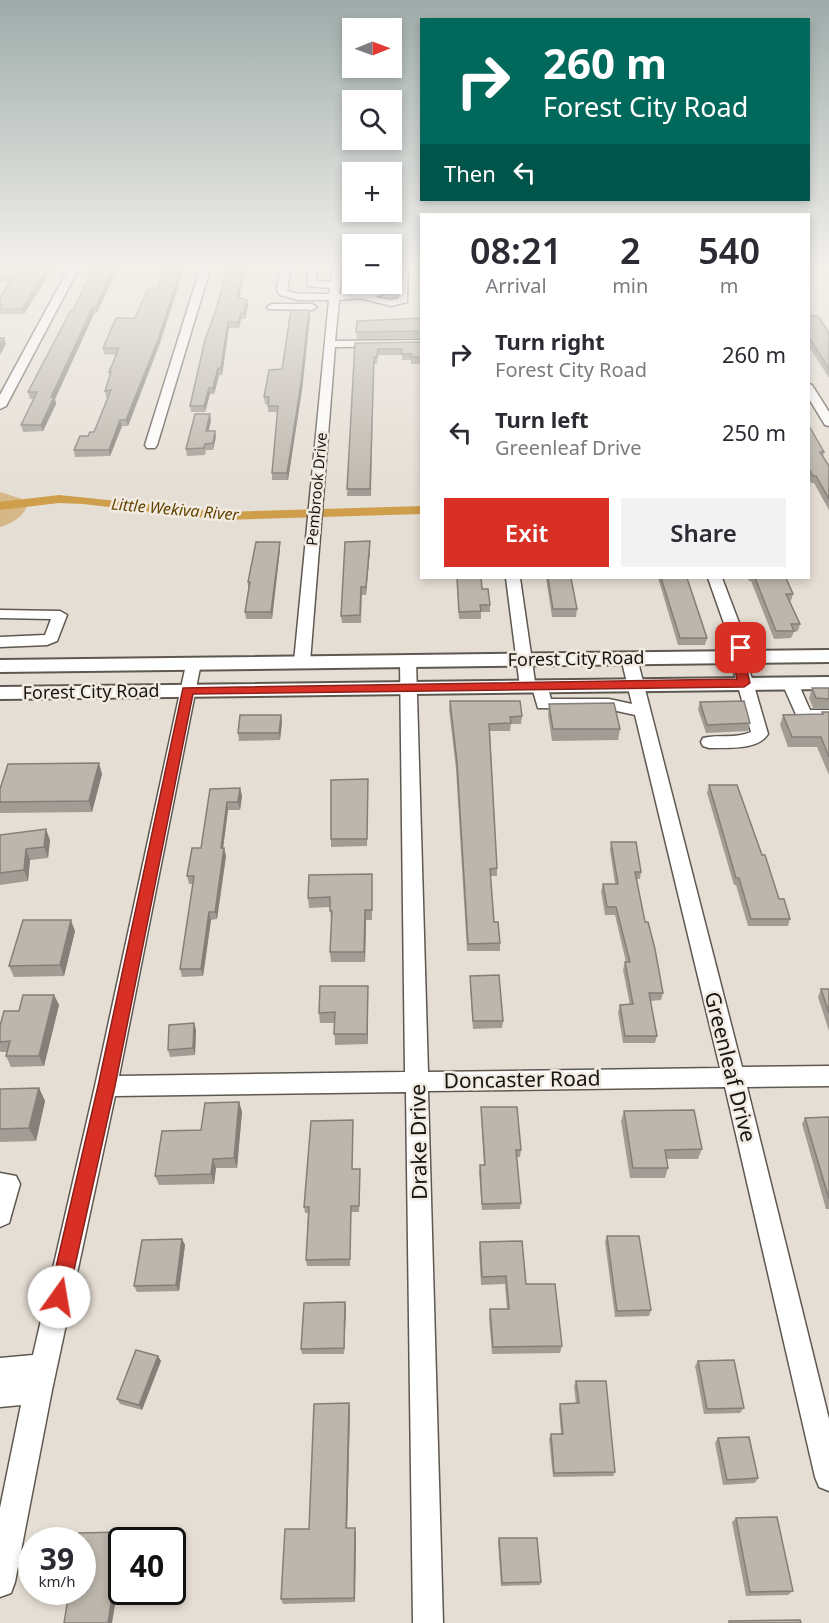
<!DOCTYPE html>
<html lang="en">
<head>
<meta charset="utf-8">
<style>
  :root { --surface:#fff; --page:#f2f2f3; --text:#2b2b33; --muted:#7c7c81; --accent:#d93025 }
  body { margin:0; font-family:"Noto Sans",sans-serif; background:var(--page); color:var(--text); height:100vh; display:flex; flex-direction:column; font-size:22px; white-space:nowrap }
  * { box-sizing:border-box; margin:0 }
  p { font-size:20px; color:var(--muted) }
  .icon { flex:none; width:33px; height:33px; fill:none; stroke:currentColor; stroke-width:2; stroke-linecap:round; stroke-linejoin:round }
  .map { position:relative; flex:1; overflow:hidden }
  .sheet { position:absolute; left:420px; top:213px; width:390px; height:366px; display:flex; flex-direction:column; background:var(--surface); border-radius:0px; box-shadow:0 3px 9px #0003 }
  .sheet>* { flex:none }
  .top-card { position:absolute; left:420px; top:18px; width:390px; height:183px; border-radius:0px; box-shadow:0 3px 9px #0003; background:#00695c; color:#fff; overflow:hidden }
  .needle { width:39px; rotate:89deg }
  .controls { position:absolute; left:342px; top:18px; display:grid; gap:12px }
  .controls a { display:grid; place-items:center; width:60px; height:60px; border-radius:0px; background:var(--surface); box-shadow:0 3px 9px #0003; font-size:30px }
  .speed { position:absolute; left:18px; top:1527px; display:flex; gap:12px; font-size:30px; font-weight:700; text-align:center }
  .speed>* { display:grid; place-content:center; width:78px; height:78px; border-radius:50%; background:var(--surface); box-shadow:0 3px 9px #0003; line-height:1 }
  .speed small { font-size:15px; font-weight:400 }
  .speed .limit { border:3px solid #111; border-radius:9px; background:#fff; color:#111 }
  .pin { position:absolute; display:grid; place-items:center; width:51px; height:51px; color:#fff; margin:-26px; border-radius:12px; box-shadow:0 3px 9px #0006 }
  .me { position:absolute; width:66px; margin:-33px; rotate:13deg; stroke-linejoin:round; filter:drop-shadow(0 0 4px #0008) }
  .turn { display:flex; align-items:center; gap:21px; height:126px; padding:0 24px; font-size:27px }
  .turn .icon { width:78px; height:78px; stroke-width:2.5 }
  .turn b { display:block; font-size:42px; line-height:51px }
  .then { display:flex; align-items:center; height:57px; padding:0 24px; background:#0003; gap:12px; font-size:22px }
  .eta { display:flex; justify-content:space-evenly; align-items:center; height:102px; text-align:center }
  .eta b { font-size:36px; font-weight:600; line-height:42px }
  .cta { display:flex; gap:12px; margin-top:auto; padding:12px 24px }
  .cta a { flex:1; height:69px; border-radius:0px; background:var(--accent); color:#fff; font-size:24px; font-weight:600; line-height:69px; text-align:center }
  .cta a+a { background:var(--page); color:var(--text) }
  ul { padding:0; list-style:none }
  li { display:flex; align-items:center; gap:18px; height:78px; padding:0 24px }
  li div { flex:1 }
  li b { display:block; font-size:22px }
  li em { font-style:normal }
  .map>svg:first-child { display:block }
  .green { fill:#d5b788 }
  .lines { fill:none; stroke-linecap:round; stroke-linejoin:round }
  .canal { fill:#ce9e4b; fill-rule:evenodd }
  .minor-casing { stroke:#5e5850; stroke-width:3 }
  .major-casing { stroke:#5e5850; stroke-width:4 }
  .minor { fill:#fff; fill-rule:evenodd }
  .major { fill:#fff; fill-rule:evenodd }
  .wall { fill:#a29d94 }
  .shaded-wall { fill:#847f78 }
  .building { fill:#bcb6ac; stroke:#847f78; stroke-width:1.5 }
  .route { fill:#d93025; stroke:#8d1f18; stroke-width:1.5 }
  .labels { text-anchor:middle; stroke-width:5; stroke-linejoin:round; paint-order:stroke }
  .far-street-label { font-size:15px; fill:#181613; stroke:#f2ebe2 }
  .far-water-label { font-size:16px; font-style:italic; fill:#644400; stroke:#f2ebe2 }
  .street-label { font-size:18px; fill:#181613; stroke:#f2ebe2 }
  .near-street-label { font-size:21px; fill:#181613; stroke:#f2ebe2 }
</style>
</head>
<body>
<div class="map">
<svg width="829" height="1623" viewBox="0 0 829 1623">
  <rect width="100%" height="100%" fill="#e5ded4"/>
  <!-- green -->
  <path class="green" d="M0 492 28 501C26 516 13 523 0 527Z"/>
  <g class="lines">
    <!-- canal -->
    <path class="canal" d="M814 266H829V267L808 274V268Z
      M59 495 223 512 422 506V514L223 520 83 504 59 503 0 510V502Z"/>
    <defs>
      <path id="minor" d="M70 266H80L6 406 0 409V395Z
        M201 266H211L157 445 155 448H147L145 445Z
        M281 266H291L287 291 299 294H329L330 288 308 286 307 266H317L316 281 331 282 332 266H342L339 294 374 291 377 290 379 284H387L384 294 375 297 391 300 399 298 398 266H408L407 302 391 306 360 298 339 300 335 341 422 340V346L335 347 310 662 302 667 294 662 329 300H299L280 295 277 290Z
        M272 304H312L317 307 312 310 268 309 267 307Z
        M808 384 812 385 829 412V426L825 425 808 397Z
        M506 578H520L535 682H546L551 699H609L632 704 621 658 629 653 637 658 742 1067 829 1066V1086L747 1087 829 1419V1491L819 1487 815 1477 725 1087 428 1091 443 1623H413L406 1092 115 1096 52 1390 15 1582 11 1593 0 1597V1508L21 1405 0 1407V1358L33 1355 95 1086 187 660 193 658 201 663 119 1076 405 1072 400 661 408 656 416 661 428 1072 720 1068 635 715 608 709 538 708 533 691H522L520 687Z
        M708 578H722L749 649 746 658 768 734C757 751 727 747 709 748L703 746 701 742 703 738C719 734 736 739 751 732L730 658 733 649Z
        M0 610 60 611 67 615 57 641 47 645 0 647V637L45 635 51 619 0 618Z
        M790 678 798 683 810 710H829V720L798 719 782 683Z
        M0 1173 16 1176 20 1184 9 1223 0 1227Z"/>
      <path id="major" d="M829 650V662L0 672V660Z
        M829 677V689L0 699V687Z"/>
    </defs>
    <!-- minor casing -->
    <use href="#minor" class="minor-casing"/>
    <!-- major casing -->
    <use href="#major" class="major-casing"/>
    <!-- minor -->
    <use href="#minor" class="minor"/>
    <!-- major -->
    <use href="#major" class="major"/>
  </g>
  <!-- wall -->
  <path class="wall" d="M0 266H54L24 314H1L0 311V298L10 282H0Z
    M92 266H118L97 313 94 314 55 399 56 404 43 431 23 432 21 425 34 399H30L28 392 73 310 91 275 90 271Z
    M228 266H246L239 298 247 300 248 306 245 319H241L239 328H229L222 375H219L214 394H210L205 412H191L190 406 216 310Z
    M808 312 811 316 829 333V378L808 345Z
    M310 316 302 390 288 480H272V473L278 412H268V404H265L264 397 282 369Z
    M422 318V338L357 339 356 332Z
    M422 342V364H411V360H402V355H378L377 364H374L371 496H347L355 343Z
    M160 343 128 426H122L110 456 75 457 74 450 88 436 94 432 109 397H106L105 391 110 376 109 372 116 355 104 354 103 348Z
    M211 420 209 431H215L216 437 213 450H206L205 455 187 456 186 449Z
    M808 424 824 452 823 457 829 466V510L814 483H811L808 478Z
    M280 549 272 619H246L245 612 248 589V582Z
    M370 549 366 595H362L361 623H342L341 616Z
    M457 578H481L482 589 490 605V612H481V619H459Z
    M546 578H571L577 609 576 617H552Z
    M658 578H687L707 638 705 645H678Z
    M748 578H786L793 594 791 601H790L800 624 798 631 794 632 791 638 774 639 751 581H749Z
    M812 688H829V708H813L809 698Z
    M450 701 522 716 521 724H511L510 731H490L497 868V876H490L494 922 500 943V951H467L456 769 449 709Z
    M700 702 750 723 748 731 706 733 698 709Z
    M549 704 620 729 618 740 552 741 548 715Z
    M822 712H829V775L817 747H788L780 725 783 715 821 714Z
    M281 715 282 722 280 740 239 741 238 733Z
    M102 774 92 812 0 813V789Z
    M709 785 762 855 779 899 790 919 788 926H748L736 885H734L707 793Z
    M368 787 367 846 331 847V839Z
    M240 788 242 796 240 810H228L223 848H224L226 856 217 919 211 920 203 976 182 977 180 969 193 884H189L187 876 201 848 210 789Z
    M0 835 50 840 48 858 30 860 28 881 0 885Z
    M611 842 641 872 640 879H636L645 922 663 993 661 1000 650 1001 657 1036 655 1043H623L618 1012 620 1005H630L623 970 625 962H626L615 915H605L601 891 603 884H615L610 850Z
    M372 884V920H366L365 962H331L330 952 332 921H331L330 907 309 908 308 898Z
    M75 931 64 976 14 977 9 966Z
    M470 976 503 1021 502 1028 473 1029 470 983Z
    M821 989H829V1031L818 997Z
    M54 995 59 1005 44 1066 11 1067 6 1056 7 1052H1L0 1051V1026L19 1011Z
    M368 996V1044L335 1045 334 1023H320L319 1013Z
    M194 1023 196 1030 195 1055 170 1057 168 1050Z
    M39 1088 45 1101 36 1141 0 1142V1089Z
    M239 1102 242 1112 237 1168H216L214 1184 159 1185 155 1176Z
    M481 1107 521 1150 520 1157H517L521 1203 520 1209 482 1210 479 1172 480 1165H484L481 1114Z
    M624 1111 702 1149 698 1159H667L668 1168 665 1178H630L621 1121Z
    M829 1117V1209H826L802 1124 805 1118Z
    M353 1127 352 1169 360 1175 359 1212H351L350 1266H307L306 1260 308 1213H305L304 1207Z
    M607 1236 651 1310 649 1316 615 1317 605 1242Z
    M182 1239 185 1245 179 1291 137 1292 134 1286Z
    M480 1242 526 1284 562 1346 560 1353 492 1354 489 1317 490 1309H507L505 1284 481 1285 479 1250Z
    M345 1302 346 1308 344 1354H302L301 1349Z
    M158 1356 161 1361 142 1410 120 1404 117 1399Z
    M698 1361 744 1408 740 1413 704 1414 695 1366Z
    M576 1381 615 1472 613 1476 553 1477 549 1439 551 1434H561L559 1409 560 1404H576L574 1386Z
    M349 1403 350 1411 347 1528 356 1534 355 1602 283 1604 281 1599 309 1529Z
    M718 1438 758 1478 755 1483 723 1485 715 1443Z
    M736 1518 793 1591 788 1595 746 1596 732 1522Z
    M499 1538 541 1582 540 1585 501 1586 498 1542Z"/>
  <!-- shaded-wall -->
  <path class="shaded-wall" d="M49 266H54L24 314 22 309Z
    M114 266H118L97 313 96 307Z
    M182 266H185L160 343 128 426 126 420Z
    M244 266H246L238 303 237 297Z
    M247 300 248 306 245 319 244 313Z
    M93 307 94 314 55 399 56 404 43 431 41 425 51 397Z
    M309 310 310 316 302 390 288 480 287 473Z
    M241 313V319L239 328 238 322Z
    M228 322 229 328 222 375 221 368Z
    M4 338 6 344 0 355V346Z
    M218 368 219 375 214 394 213 388Z
    M209 388 210 394 205 412 204 406Z
    M210 414 211 420 207 437 206 431Z
    M120 420 122 426 110 456 109 450Z
    M215 431 216 437 213 450V443Z
    M370 541V549L366 595V587Z
    M280 542V549L272 619 271 612Z
    M281 715 282 722 280 740 279 733Z
    M99 763 102 774 92 812 89 801Z
    M240 788 242 796 240 810 238 802Z
    M227 802 228 810 222 856 221 848Z
    M46 829 50 840 48 858 44 847Z
    M224 848 226 856 217 919 215 912Z
    M26 849 30 860 28 881 24 870Z
    M365 910 366 920 365 962 364 952Z
    M209 912 211 920 203 976 201 969Z
    M71 920 75 931 64 976 60 965Z
    M368 986V1044L367 1034Z
    M54 995 59 1005 44 1066 39 1056Z
    M194 1023 196 1030 195 1055 193 1048Z
    M39 1088 45 1101 36 1141 29 1128Z
    M239 1102 242 1112 237 1168 234 1158Z
    M213 1159 216 1168 214 1184 211 1174Z
    M182 1239 185 1245 179 1291 176 1285Z
    M345 1302 346 1308 344 1354V1348Z
    M158 1356 161 1361 142 1410 139 1405Z
    M349 1403 350 1411 347 1534 346 1528Z
    M355 1528 356 1534 355 1602 354 1598Z
    M122 1532 125 1536V1540H122V1563L112 1623H108Z"/>
  <!-- building -->
  <path class="building" d="M0 266H49L22 309H0L2 305H0V298L13 277H0Z
    M92 266H114L96 307H93L51 397H54L41 425H21L37 392H28L71 310H73L92 271H90Z
    M166 266H182L159 337 126 420H120L109 450H74L80 436H88L90 432H94L111 390 105 391 111 372H109L119 348H103L116 318H135L148 289H157Z
    M228 266H244L237 297 247 300 244 313H241L238 322H228L221 368H218L213 388H209L204 406H190L205 340 216 310Z
    M291 310H309L301 383 287 473H272L278 406H268L269 397H264L269 370 282 369Z
    M808 312 811 316H818L829 333V369L808 336Z
    M422 318V331L356 332 357 321Z
    M0 338H4L0 346Z
    M422 342V357H411V354H402V349H378L377 357H374L370 489H347L355 343Z
    M195 414H210L206 431H215L213 443 205 444 204 448 186 449Z
    M808 424 824 452H820L829 466V499L816 476H813L808 467Z
    M370 541 366 587H361L360 615 341 616 345 542Z
    M256 542H280L271 612H245L250 582H248Z
    M457 578H481L482 589H488L490 605H480L481 611 459 612Z
    M548 578H571L577 609H553Z
    M661 578H687L707 638H680Z
    M755 578H786L793 594H786L800 624H791L794 631H776Z
    M812 688H829V699L816 698Z
    M450 701H520L522 716 510 717 511 723 489 724 497 868 490 869 494 922H498L500 943 468 944 457 762Z
    M744 701 750 723 707 725 700 702Z
    M614 703 620 729H553L549 704Z
    M822 712H829V757L821 737H792L783 715 823 714Z
    M240 715H281L279 733H238Z
    M99 763 89 801 0 802V789L8 764Z
    M368 779 367 839H331V780Z
    M709 785H737L762 855H765L779 899H784L790 919H751L739 878H736Z
    M240 788 238 802H227L221 848H224L215 912H209L201 969H180L194 876H187L192 848H201L210 789Z
    M46 829 44 847 26 849 24 870 0 873V835Z
    M611 842H636L641 872H635L645 922H648L655 949 663 993H649L657 1036H625L620 1005 633 1004 625 962H630L616 907H607L603 884H618Z
    M372 874V910H365L364 952H330L332 911H330V897L308 898 309 875Z
    M23 920H71L60 965 9 966Z
    M499 975 503 1021H473L470 976Z
    M320 986H368L367 1034H334L335 1012 319 1013Z
    M821 989H829V1013Z
    M23 995H54L39 1056H6L10 1041 0 1042V1026L4 1011H19Z
    M194 1023 193 1048 168 1050 169 1025Z
    M39 1088 29 1128 0 1129V1089Z
    M239 1102 234 1158 213 1159 211 1174 155 1176 162 1131 201 1130 205 1103Z
    M481 1107H517L521 1150H516L521 1203 482 1204 480 1165H485Z
    M694 1110 702 1149 665 1150 668 1168H633L624 1111Z
    M829 1117V1199L805 1118Z
    M353 1120 352 1169H360L359 1206H351L350 1259 306 1260 309 1207H304L311 1121Z
    M607 1236H639L651 1310 617 1311Z
    M182 1239 176 1285 134 1286 142 1240Z
    M522 1241 526 1284H555L562 1346 493 1347 490 1309H509L506 1276 482 1277 480 1242Z
    M345 1302 344 1348 301 1349 304 1303Z
    M136 1350 158 1356 139 1405 117 1399Z
    M734 1360 744 1408 707 1409 698 1361Z
    M576 1381H606L615 1472 554 1473 551 1434H563L560 1404 579 1403Z
    M349 1403 346 1528H355L354 1598 281 1599 285 1529H309L314 1404Z
    M749 1437 758 1478 727 1480 718 1438Z
    M777 1517 793 1591 750 1592 736 1518Z
    M122 1532 108 1623H64L69 1592H82V1540H78L79 1533Z
    M499 1538H537L541 1582 502 1583Z
    M800 1620 801 1623H729V1621Z"/>
  <!-- sky -->
  <linearGradient id="sky" x2="0" y2="1"><stop stop-color="#9daba9"/><stop offset="0.54" stop-color="#f3f0ec"/><stop offset="1" stop-color="#f3f0ec" stop-opacity="0"/></linearGradient>
  <rect width="829" height="493" fill="url(#sky)"/>
  <!-- route -->
  <path class="route" d="M741 645 747 648 744 658 750 683 744 687 193 694 115 1086 68 1297 66 1304 59 1307 52 1304 49 1297 98 1086 183 688 737 679 732 658 737 646Z"/>
  <g class="labels">
    <!-- far-street labels -->
    <g class="far-street-label">
      <text transform="translate(317 489) rotate(-85)" y="5">Pembrook Drive</text>
    </g>
    <!-- far-water labels -->
    <g class="far-water-label">
      <text transform="translate(175 509) rotate(5)" y="6">Little Wekiva River</text>
    </g>
    <!-- street labels -->
    <g class="street-label">
      <text transform="translate(576 659) rotate(-1)" y="6">Forest City Road</text>
      <text transform="translate(91 692) rotate(-1)" y="6">Forest City Road</text>
    </g>
    <!-- near-street labels -->
    <g class="near-street-label">
      <text transform="translate(730 1067) rotate(76)" y="7">Greenleaf Drive</text>
      <text transform="translate(522 1080) rotate(-1)" y="7">Doncaster Road</text>
      <text transform="translate(419 1142) rotate(-91)" y="7">Drake Drive</text>
    </g>
  </g>
</svg>
<div class="controls">
<a><svg class="needle" viewBox="-14 -14 28 28"><path d="M0-13l5 13h-10z" fill="#e53935"/><path d="M0 13l5-13h-10z" fill="#7c7c81"/></svg></a>
<a><svg class="icon" aria-label="search" viewBox="0 0 24 24"><circle cx="10" cy="10" r="6"/><path d="M15 15l6 6"/></svg></a>
<a>+</a>
<a>−</a>
</div>
<div class="speed"><div>39<small>km/h</small></div><div class="limit">40</div></div>
<div class="pin" style="left:741px;top:648px;background:#d93025"><svg class="icon" aria-label="arrive" viewBox="0 0 24 24"><path d="M6 21V4h12l-3 4 3 4H6"/></svg></div>
<svg class="me" style="left:59px;top:1297px" viewBox="-20 -20 40 40"><circle r="19" fill="#fff"/><path d="M0-13L10 11 0 6-10 11z" fill="#d93025"/></svg>
<div class="top-card">
<div class="turn"><svg class="icon" aria-label="right" viewBox="0 0 24 24"><path d="M7 20v-9h11M14 6l5 5-5 5"/></svg><div><b>260 m</b>Forest City Road</div></div>
<div class="then">Then<svg class="icon" aria-label="left" viewBox="0 0 24 24"><path d="M17 20v-9H6M10 6l-5 5 5 5"/></svg></div>
</div>
<section class="sheet">
<div class="eta">
<div><b>08:21</b><p>Arrival</p></div>
<div><b>2</b><p>min</p></div>
<div><b>540</b><p>m</p></div>
</div>
<ul>
<li><svg class="icon" aria-label="right" viewBox="0 0 24 24"><path d="M7 20v-9h11M14 6l5 5-5 5"/></svg><div><b>Turn right</b><p>Forest City Road</p></div><em>260 m</em></li>
<li><svg class="icon" aria-label="left" viewBox="0 0 24 24"><path d="M17 20v-9H6M10 6l-5 5 5 5"/></svg><div><b>Turn left</b><p>Greenleaf Drive</p></div><em>250 m</em></li>
</ul>
<div class="cta"><a>Exit</a><a>Share</a></div>
</section>
</div>
</body>
</html>
